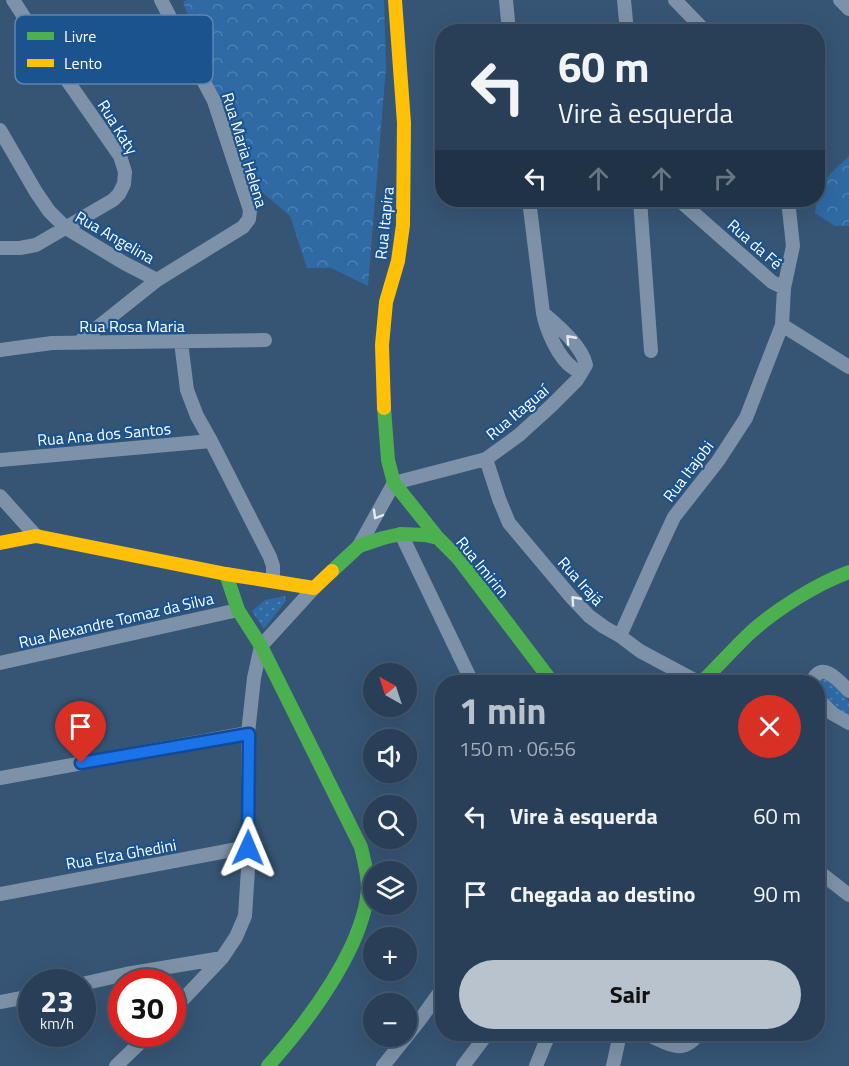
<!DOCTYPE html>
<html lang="pt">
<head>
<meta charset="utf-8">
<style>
  :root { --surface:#283f57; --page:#344a61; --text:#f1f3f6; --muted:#a5afba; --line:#44586d; --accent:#b9c3ce }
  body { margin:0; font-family:"Titillium Web",sans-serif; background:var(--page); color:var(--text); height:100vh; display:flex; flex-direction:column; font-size:22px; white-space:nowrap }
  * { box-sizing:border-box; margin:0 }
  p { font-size:20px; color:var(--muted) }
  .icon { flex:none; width:33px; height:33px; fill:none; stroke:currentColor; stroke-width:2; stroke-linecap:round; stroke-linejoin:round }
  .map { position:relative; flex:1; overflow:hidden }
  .details { position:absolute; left:435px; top:675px; width:390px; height:366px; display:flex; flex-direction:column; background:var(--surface); border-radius:24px; box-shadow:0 6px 24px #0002,0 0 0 2px var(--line) }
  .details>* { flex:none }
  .banner { position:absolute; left:435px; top:24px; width:390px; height:183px; border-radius:24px; box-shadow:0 6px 24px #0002,0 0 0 2px var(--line); background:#283f57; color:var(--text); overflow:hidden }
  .needle { width:39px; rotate:321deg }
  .tools { position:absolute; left:363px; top:663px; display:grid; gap:12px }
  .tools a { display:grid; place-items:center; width:54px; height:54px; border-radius:50%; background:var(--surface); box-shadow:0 6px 24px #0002,0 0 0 2px var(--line); font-size:30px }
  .speed { position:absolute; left:18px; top:969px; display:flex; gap:12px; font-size:30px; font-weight:700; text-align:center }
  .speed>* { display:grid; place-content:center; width:78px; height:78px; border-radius:50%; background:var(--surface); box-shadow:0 6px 24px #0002,0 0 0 2px var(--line); line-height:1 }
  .speed small { font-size:15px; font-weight:400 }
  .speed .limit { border:9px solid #d22; background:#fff; color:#111 }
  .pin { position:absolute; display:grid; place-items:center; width:51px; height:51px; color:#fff; margin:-62px -26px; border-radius:50% 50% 50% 0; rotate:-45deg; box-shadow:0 0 6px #0007 }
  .pin .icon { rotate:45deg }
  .me { position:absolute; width:66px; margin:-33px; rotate:1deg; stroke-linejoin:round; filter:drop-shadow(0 0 4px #0008) }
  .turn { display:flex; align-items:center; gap:21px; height:126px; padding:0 24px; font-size:27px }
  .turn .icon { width:78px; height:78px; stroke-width:2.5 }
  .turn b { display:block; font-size:42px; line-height:51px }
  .lanes { display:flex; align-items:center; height:57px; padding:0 24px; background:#0003; justify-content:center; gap:30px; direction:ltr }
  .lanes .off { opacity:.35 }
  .round { display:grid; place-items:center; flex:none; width:63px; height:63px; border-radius:32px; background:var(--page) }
  .summary { display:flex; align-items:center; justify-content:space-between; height:102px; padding:0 24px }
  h1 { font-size:36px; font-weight:700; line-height:45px; color:var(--accent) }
  .primary-button { display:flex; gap:12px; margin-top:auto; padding:12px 24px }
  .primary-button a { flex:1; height:69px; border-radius:36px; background:var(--accent); color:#111; font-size:24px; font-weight:700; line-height:69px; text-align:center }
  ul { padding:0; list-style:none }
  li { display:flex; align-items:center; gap:18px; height:78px; padding:0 24px }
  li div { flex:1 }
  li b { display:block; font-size:22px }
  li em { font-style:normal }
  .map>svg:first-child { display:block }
  .forest { fill:url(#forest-crowns) }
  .park { fill:url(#park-dots) }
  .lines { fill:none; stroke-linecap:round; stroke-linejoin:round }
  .street { stroke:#7d92a8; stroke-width:14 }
  .fast { stroke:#4caf50; stroke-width:14 }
  .slow { stroke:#ffc107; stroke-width:14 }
  .oneway { stroke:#e5e9ee }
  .route-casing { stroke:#114b97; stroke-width:15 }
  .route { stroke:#1a73e8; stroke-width:10 }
  .labels { text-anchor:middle; stroke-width:4.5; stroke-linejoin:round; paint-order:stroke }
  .street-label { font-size:16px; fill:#fff; stroke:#1b538f }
  .key { fill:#1b538f; stroke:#5f87b1; stroke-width:1.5 }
  .key-label { font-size:16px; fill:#fff }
</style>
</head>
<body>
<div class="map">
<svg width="849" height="1066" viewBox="0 0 849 1066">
  <defs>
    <pattern id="forest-crowns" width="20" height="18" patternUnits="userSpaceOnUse" patternTransform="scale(1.5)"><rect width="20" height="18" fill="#2f6aa5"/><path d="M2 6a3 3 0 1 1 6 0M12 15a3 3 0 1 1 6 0" fill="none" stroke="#4e80b2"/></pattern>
    <pattern id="park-dots" width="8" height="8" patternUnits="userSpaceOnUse" patternTransform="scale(1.5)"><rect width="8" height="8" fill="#2f6aa5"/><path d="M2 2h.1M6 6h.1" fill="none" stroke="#4e80b2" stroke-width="1.8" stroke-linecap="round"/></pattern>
  </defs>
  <rect width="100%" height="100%" fill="#365474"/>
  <!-- forest -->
  <path class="forest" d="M187 0H384L386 67 368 286 331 268H307L290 216 249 181 183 2Z
    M849 156V226H835L815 213 818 191 831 173Z"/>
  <!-- park -->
  <path class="park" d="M285 596 286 601 264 629 252 611 265 600Z
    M826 679 836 687 849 702V718L841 714 818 693V682L819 680Z"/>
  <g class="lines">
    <!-- street -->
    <path class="street" d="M506 0 509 32
      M624 0 627 32
      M675 0 706 32
      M840 0 849 9
      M0 130 36 192 49 211 66 228 124 263 157 280
      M529 200 543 313C546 329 558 358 573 368 574 369 581 371 582 371
      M640 200 651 351
      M679 200 772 282 784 288
      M0 248H20L36 245 113 200 119 194 124 184 125 172 120 156 41 43 13 0
      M782 325 849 367
      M181 342 187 390 197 416 211 441 270 557 273 566V581
      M78 343 157 280 243 227 249 219 250 210 214 101 161 0
      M0 350 52 343 265 340
      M486 459 499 499 509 523 572 598 589 616 604 627 620 636 640 651 698 682
      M0 460 211 441
      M0 496 36 536
      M401 534 472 682
      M359 546 394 483 486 459 519 435 551 406 577 380 586 365C582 346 557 325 543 313
      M620 636 654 560 674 517 718 461 746 418 782 325 784 288 793 246 788 200
      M0 663 238 610
      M812 682C821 659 839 681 849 691
      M818 699 833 714 849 723
      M0 778 248 733
      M818 871 849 895
      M0 894 248 847
      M82 984 126 974 222 958
      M0 1002 32 996
      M172 1011 222 958 236 937 245 916 248 869V733L254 678 261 646 314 588
      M646 1034C666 1042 682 1057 698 1034
      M116 1066 149 1034
      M383 1066 419 1021 442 989
      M463 1066 487 1034
      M536 1066 549 1034
      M613 1066 620 1034"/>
    <!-- fast -->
    <path class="fast" d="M384 408 388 460 394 483 438 538
      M332 571 359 546 383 538 401 534 425 535 438 538 458 558 552 682
      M226 574 238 610 261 646 361 847C364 860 368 874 368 888 367 908 360 927 352 945 331 990 301 1029 268 1066
      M702 682C718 666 734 648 751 632 777 609 816 584 849 572"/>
    <!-- slow -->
    <path class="slow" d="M384 408 382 345 386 302 398 261 403 225 404 123 395 0
      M0 543 36 536 226 574 314 588 332 571"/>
  </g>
  <!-- one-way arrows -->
  <defs><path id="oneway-chevron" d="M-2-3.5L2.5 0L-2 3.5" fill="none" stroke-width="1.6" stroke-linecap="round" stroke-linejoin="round" transform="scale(1.5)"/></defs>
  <g class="oneway">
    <use href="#oneway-chevron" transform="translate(570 339) rotate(-132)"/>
    <use href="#oneway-chevron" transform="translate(377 515) rotate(120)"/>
    <use href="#oneway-chevron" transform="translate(575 600) rotate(-132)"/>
  </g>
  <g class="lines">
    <defs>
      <path id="route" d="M81 763 249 734 248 848"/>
    </defs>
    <!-- route casing -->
    <use href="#route" class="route-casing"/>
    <!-- route -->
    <use href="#route" class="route"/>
  </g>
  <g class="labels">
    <!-- street labels -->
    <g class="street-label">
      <text transform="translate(118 127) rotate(58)" y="6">Rua Katy</text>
      <text transform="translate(245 150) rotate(73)" y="6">Rua Maria Helena</text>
      <text transform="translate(384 223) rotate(-84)" y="6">Rua Itapira</text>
      <text transform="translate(115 237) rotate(30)" y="6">Rua Angelina</text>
      <text transform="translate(755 244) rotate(41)" y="6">Rua da Fé</text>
      <text x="132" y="332">Rua Rosa Maria</text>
      <text transform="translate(517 412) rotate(-40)" y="6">Rua Itaguaí</text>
      <text transform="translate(104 434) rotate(-5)" y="6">Rua Ana dos Santos</text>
      <text transform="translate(688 471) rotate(-53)" y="6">Rua Itajobi</text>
      <text transform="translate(483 567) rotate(51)" y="6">Rua Imirim</text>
      <text transform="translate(581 581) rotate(48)" y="6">Rua Irajá</text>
      <text transform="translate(116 620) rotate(-13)" y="6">Rua Alexandre Tomaz da Silva</text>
      <text transform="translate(121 854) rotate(-10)" y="6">Rua Elza Ghedini</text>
    </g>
  </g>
  <!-- legend -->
  <rect x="15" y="15" width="198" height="69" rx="9" class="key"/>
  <rect x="27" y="32" width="27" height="8" fill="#4caf50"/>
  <rect x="27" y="59" width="27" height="8" fill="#ffc107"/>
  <g class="key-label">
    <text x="64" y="42">Livre</text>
    <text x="64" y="69">Lento</text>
  </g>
</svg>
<div class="tools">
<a><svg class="needle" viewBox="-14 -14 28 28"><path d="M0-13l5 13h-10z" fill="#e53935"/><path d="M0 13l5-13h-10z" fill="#a5afba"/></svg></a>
<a><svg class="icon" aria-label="sound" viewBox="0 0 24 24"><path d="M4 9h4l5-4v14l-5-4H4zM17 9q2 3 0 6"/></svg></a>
<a><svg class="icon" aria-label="search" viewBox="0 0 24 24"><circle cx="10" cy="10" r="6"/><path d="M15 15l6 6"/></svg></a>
<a><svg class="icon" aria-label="layers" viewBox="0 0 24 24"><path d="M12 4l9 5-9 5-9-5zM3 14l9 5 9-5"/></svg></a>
<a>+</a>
<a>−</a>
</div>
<div class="speed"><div>23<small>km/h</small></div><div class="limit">30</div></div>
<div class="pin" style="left:81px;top:763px;background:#d93025"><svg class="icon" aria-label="arrive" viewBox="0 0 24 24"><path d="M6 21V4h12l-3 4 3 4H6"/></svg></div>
<svg class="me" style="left:248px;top:848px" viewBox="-20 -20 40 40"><path d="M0-17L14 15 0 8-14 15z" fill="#1a73e8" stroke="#fff" stroke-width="4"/></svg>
<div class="banner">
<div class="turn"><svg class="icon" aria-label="left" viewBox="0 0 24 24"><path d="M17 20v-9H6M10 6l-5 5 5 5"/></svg><div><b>60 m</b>Vire à esquerda</div></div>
<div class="lanes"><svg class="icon" aria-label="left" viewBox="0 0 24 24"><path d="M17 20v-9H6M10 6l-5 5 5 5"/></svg><svg class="icon off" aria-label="ahead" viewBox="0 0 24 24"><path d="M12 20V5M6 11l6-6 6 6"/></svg><svg class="icon off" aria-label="ahead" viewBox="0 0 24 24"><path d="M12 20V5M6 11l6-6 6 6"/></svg><svg class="icon off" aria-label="right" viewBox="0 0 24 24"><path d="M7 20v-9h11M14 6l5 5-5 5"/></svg></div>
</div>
<section class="details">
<div class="summary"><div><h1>1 min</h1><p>150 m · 06:56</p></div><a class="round" style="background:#d93025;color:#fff"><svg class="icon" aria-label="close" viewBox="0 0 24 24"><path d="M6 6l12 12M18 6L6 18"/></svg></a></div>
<ul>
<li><svg class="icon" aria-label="left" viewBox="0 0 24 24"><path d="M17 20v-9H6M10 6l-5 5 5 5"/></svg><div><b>Vire à esquerda</b></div><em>60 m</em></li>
<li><svg class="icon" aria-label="arrive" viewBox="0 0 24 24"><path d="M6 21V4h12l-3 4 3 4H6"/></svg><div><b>Chegada ao destino</b></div><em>90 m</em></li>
</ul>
<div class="primary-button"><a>Sair</a></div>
</section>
</div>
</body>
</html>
